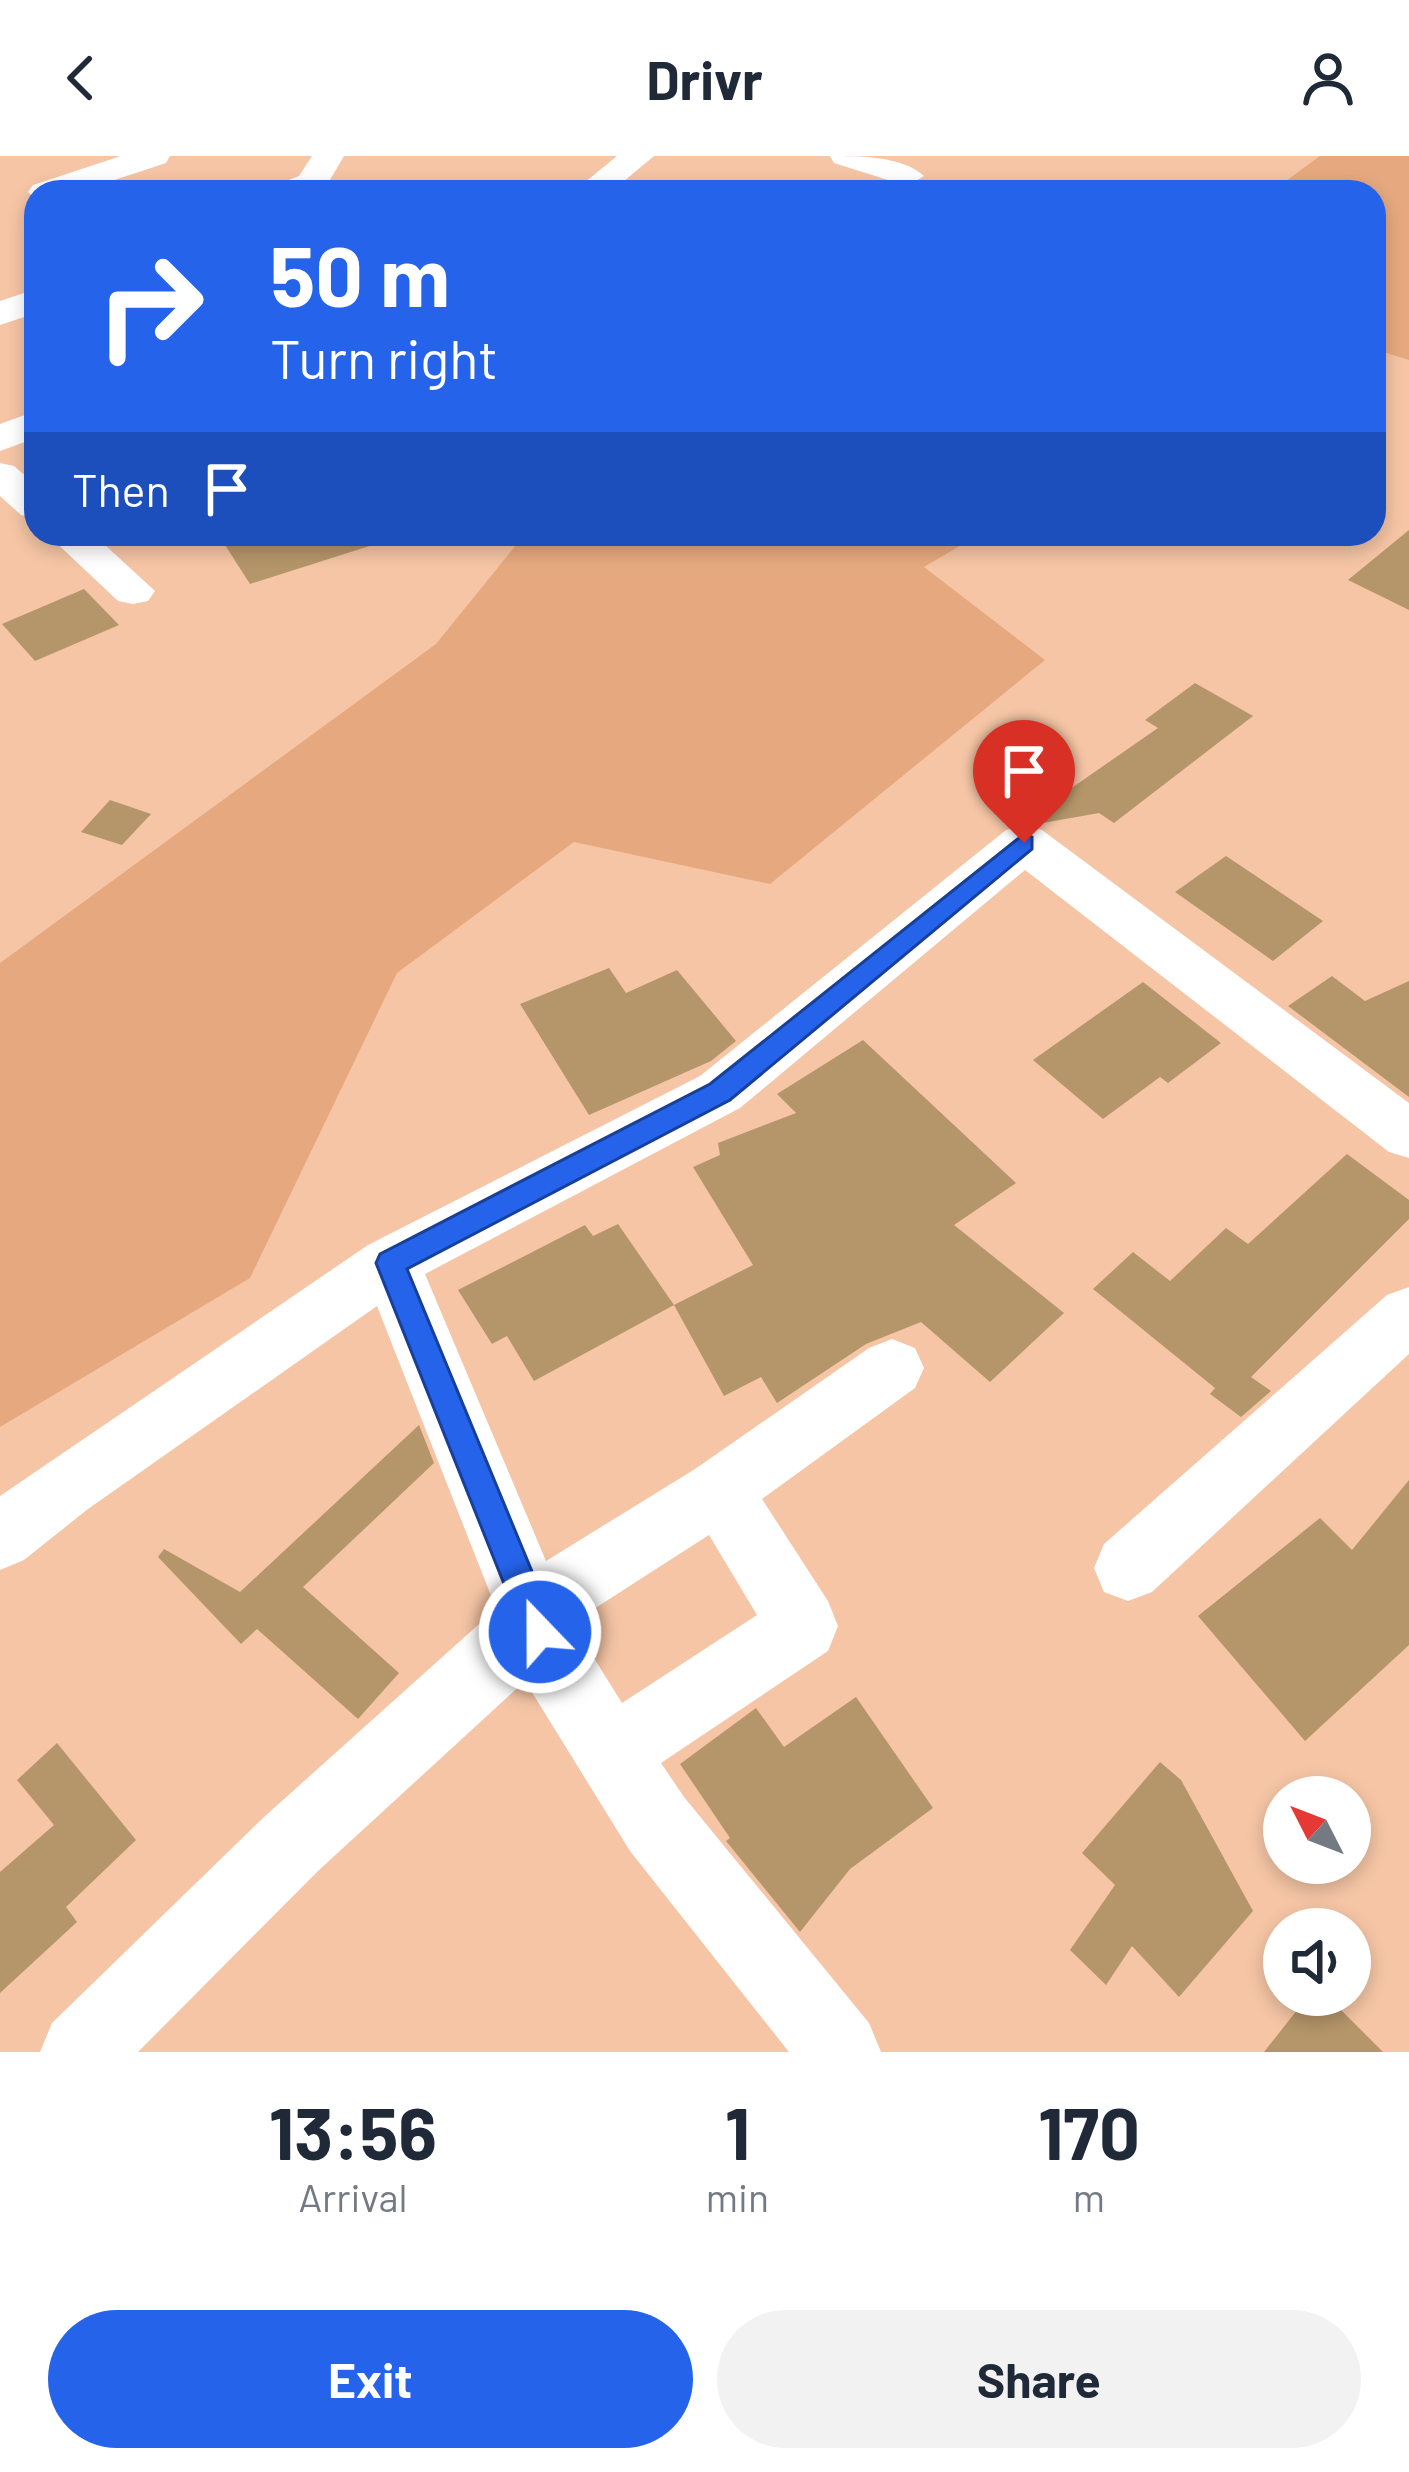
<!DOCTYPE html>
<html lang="en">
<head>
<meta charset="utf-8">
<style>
  :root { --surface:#fff; --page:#f2f2f3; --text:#1f2937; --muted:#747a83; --accent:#2563eb }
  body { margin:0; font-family:Barlow,sans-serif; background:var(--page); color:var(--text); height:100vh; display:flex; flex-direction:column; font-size:45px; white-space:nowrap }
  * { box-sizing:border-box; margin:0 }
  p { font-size:39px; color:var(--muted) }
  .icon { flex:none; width:66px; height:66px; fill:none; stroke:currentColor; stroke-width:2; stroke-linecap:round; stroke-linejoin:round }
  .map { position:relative; height:1896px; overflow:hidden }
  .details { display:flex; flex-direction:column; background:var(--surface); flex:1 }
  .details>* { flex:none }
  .hud { position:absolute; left:24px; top:24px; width:1362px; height:366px; border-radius:36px; box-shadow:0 6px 18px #0003; background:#2563eb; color:#fff; overflow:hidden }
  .needle { width:78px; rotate:312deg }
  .controls { position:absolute; left:1263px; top:1620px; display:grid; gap:24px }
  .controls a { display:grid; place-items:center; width:108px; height:108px; border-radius:50%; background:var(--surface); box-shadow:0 6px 18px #0003; font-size:60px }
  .pin { position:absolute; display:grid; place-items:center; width:102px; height:102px; color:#fff; margin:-123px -51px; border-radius:50% 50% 50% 0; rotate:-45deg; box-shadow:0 0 12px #0007 }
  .pin .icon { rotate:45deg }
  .me { position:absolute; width:132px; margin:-66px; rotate:338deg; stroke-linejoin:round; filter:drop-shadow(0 0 9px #0008) }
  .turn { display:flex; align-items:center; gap:42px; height:252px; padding:0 48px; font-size:54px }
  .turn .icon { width:156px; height:156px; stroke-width:2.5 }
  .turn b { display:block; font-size:84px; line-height:102px }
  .then { display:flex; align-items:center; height:114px; padding:0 48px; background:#0003; gap:24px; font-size:45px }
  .eta { display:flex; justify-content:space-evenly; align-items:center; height:204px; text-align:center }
  .eta b { font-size:72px; font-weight:700; line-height:84px }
  .action { display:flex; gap:24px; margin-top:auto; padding:24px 48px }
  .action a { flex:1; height:138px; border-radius:72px; background:var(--accent); color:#fff; font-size:48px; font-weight:700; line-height:138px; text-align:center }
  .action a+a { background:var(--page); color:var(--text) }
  header { display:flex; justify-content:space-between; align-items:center; height:156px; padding:0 48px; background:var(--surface); font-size:54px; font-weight:700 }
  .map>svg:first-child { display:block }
  .green { fill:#e6a97f }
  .building { fill:#b5966a }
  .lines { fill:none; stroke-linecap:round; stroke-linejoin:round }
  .minor { fill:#fff; fill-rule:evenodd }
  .route { fill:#2563eb; stroke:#184099; stroke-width:3 }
</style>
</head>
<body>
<header><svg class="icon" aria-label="back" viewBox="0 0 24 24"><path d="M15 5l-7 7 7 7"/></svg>Drivr<svg class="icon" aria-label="person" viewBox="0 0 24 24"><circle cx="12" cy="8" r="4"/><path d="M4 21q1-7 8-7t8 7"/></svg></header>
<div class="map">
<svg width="1409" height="1896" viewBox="0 0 1409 1896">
  <rect width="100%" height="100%" fill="#f5c5a5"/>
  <!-- green -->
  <path class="green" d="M1320 0H1409V204L1374 193V36H1271Z
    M525 378H980L924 411 1045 504 770 728 574 686 397 817 250 1122 0 1271V807L436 488Z"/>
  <!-- building -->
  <path class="building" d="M1409 374V454L1348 424Z
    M218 378H378L379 387 250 428Z
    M84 433 119 469 35 505 2 468Z
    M1195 527 1253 560 1114 667 1099 657 1037 668 1024 665 1158 572 1145 564Z
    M110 644 151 658 122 689 81 676Z
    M1226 700 1323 765 1273 805 1175 736Z
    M609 812 626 837 677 814 736 885 711 905 589 959 520 848Z
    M1332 820 1365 845 1409 825V941L1288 850Z
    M1143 826 1221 887 1168 927 1160 921 1103 963 1033 904Z
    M863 884 1016 1027 954 1069 1064 1157 990 1226 921 1166 866 1188 777 1247 761 1221 724 1240 674 1149 753 1109 693 1011 720 999 718 987 796 957 777 938Z
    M1347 998 1409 1044V1063L1251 1221 1271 1235 1241 1261 1210 1238 1215 1232 1093 1133 1133 1096 1170 1125 1226 1072 1248 1088Z
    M618 1068 674 1149 534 1225 507 1180 492 1188 458 1134 585 1069 593 1080Z
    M419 1269 434 1307 303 1431 399 1517 358 1563 257 1473 241 1488 158 1401 164 1393 240 1436Z
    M1409 1324V1489L1305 1585 1198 1460 1320 1362 1352 1394Z
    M856 1541 933 1652 850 1713 800 1776 726 1685 730 1682 680 1608 756 1552 784 1591Z
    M57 1587 136 1684 66 1751 77 1766 0 1837V1716L54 1669 17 1624Z
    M1160 1606 1181 1624 1253 1755 1179 1841 1132 1790 1106 1829 1070 1794 1115 1729 1082 1697Z
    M1309 1839H1326L1383 1896H1264Z"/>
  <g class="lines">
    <!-- minor -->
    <path class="minor" d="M121 0H170L166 7 78 36H36V44L28 36 33 29Z
      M312 0H344L324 34 271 36 276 29 299 20Z
      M617 0H654L611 36H573Z
      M830 0C859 0 903 0 924 20L907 30 834 7Z
      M36 133V157L0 169V145Z
      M36 255V282L0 295V268Z
      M0 307 14 310 36 329V362L21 359 0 340Z
      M47 378H93L155 435 148 445 133 448 118 445Z
      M1024 669 1042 674 1409 947V1002L1389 996 1025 714 740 952 425 1118 546 1405 695 1313 869 1192 892 1183 915 1192 924 1212 915 1232 762 1343 828 1445 838 1470 828 1495 661 1607 684 1641 869 1867 881 1896H789L630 1695 525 1525 318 1715 138 1896H40L52 1867 264 1661 478 1469 499 1460 377 1150 88 1353 24 1404 0 1414V1340L368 1089 700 920 1006 674ZM709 1379 757 1459 622 1547 572 1467Z
      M1409 1131V1198L1152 1436 1128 1445 1104 1436 1094 1412 1104 1388 1387 1139Z"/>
  </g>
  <!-- route -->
  <path class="route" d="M1024 678 1032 681V693L730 944 407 1113 557 1476 552 1488 540 1493 528 1488 376 1107 380 1098 710 928Z"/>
</svg>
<div class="controls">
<a><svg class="needle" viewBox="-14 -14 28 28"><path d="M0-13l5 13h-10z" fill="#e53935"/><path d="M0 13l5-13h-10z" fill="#747a83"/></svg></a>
<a><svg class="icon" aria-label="sound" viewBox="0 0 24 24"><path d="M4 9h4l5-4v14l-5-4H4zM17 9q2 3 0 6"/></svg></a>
</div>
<div class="pin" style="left:1024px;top:687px;background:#d93025"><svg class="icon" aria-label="arrive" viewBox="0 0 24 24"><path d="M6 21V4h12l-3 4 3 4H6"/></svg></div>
<svg class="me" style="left:540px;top:1476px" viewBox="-20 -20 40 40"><circle r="17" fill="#2563eb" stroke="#fff" stroke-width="3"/><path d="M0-11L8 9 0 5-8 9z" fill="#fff"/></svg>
<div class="hud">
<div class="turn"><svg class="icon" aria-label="right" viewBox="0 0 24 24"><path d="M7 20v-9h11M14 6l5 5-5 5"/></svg><div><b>50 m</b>Turn right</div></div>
<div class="then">Then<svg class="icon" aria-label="arrive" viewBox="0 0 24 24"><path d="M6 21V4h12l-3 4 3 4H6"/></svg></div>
</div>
</div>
<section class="details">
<div class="eta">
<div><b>13:56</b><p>Arrival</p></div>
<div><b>1</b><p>min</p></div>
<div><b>170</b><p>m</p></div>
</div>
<div class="action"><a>Exit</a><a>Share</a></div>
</section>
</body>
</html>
